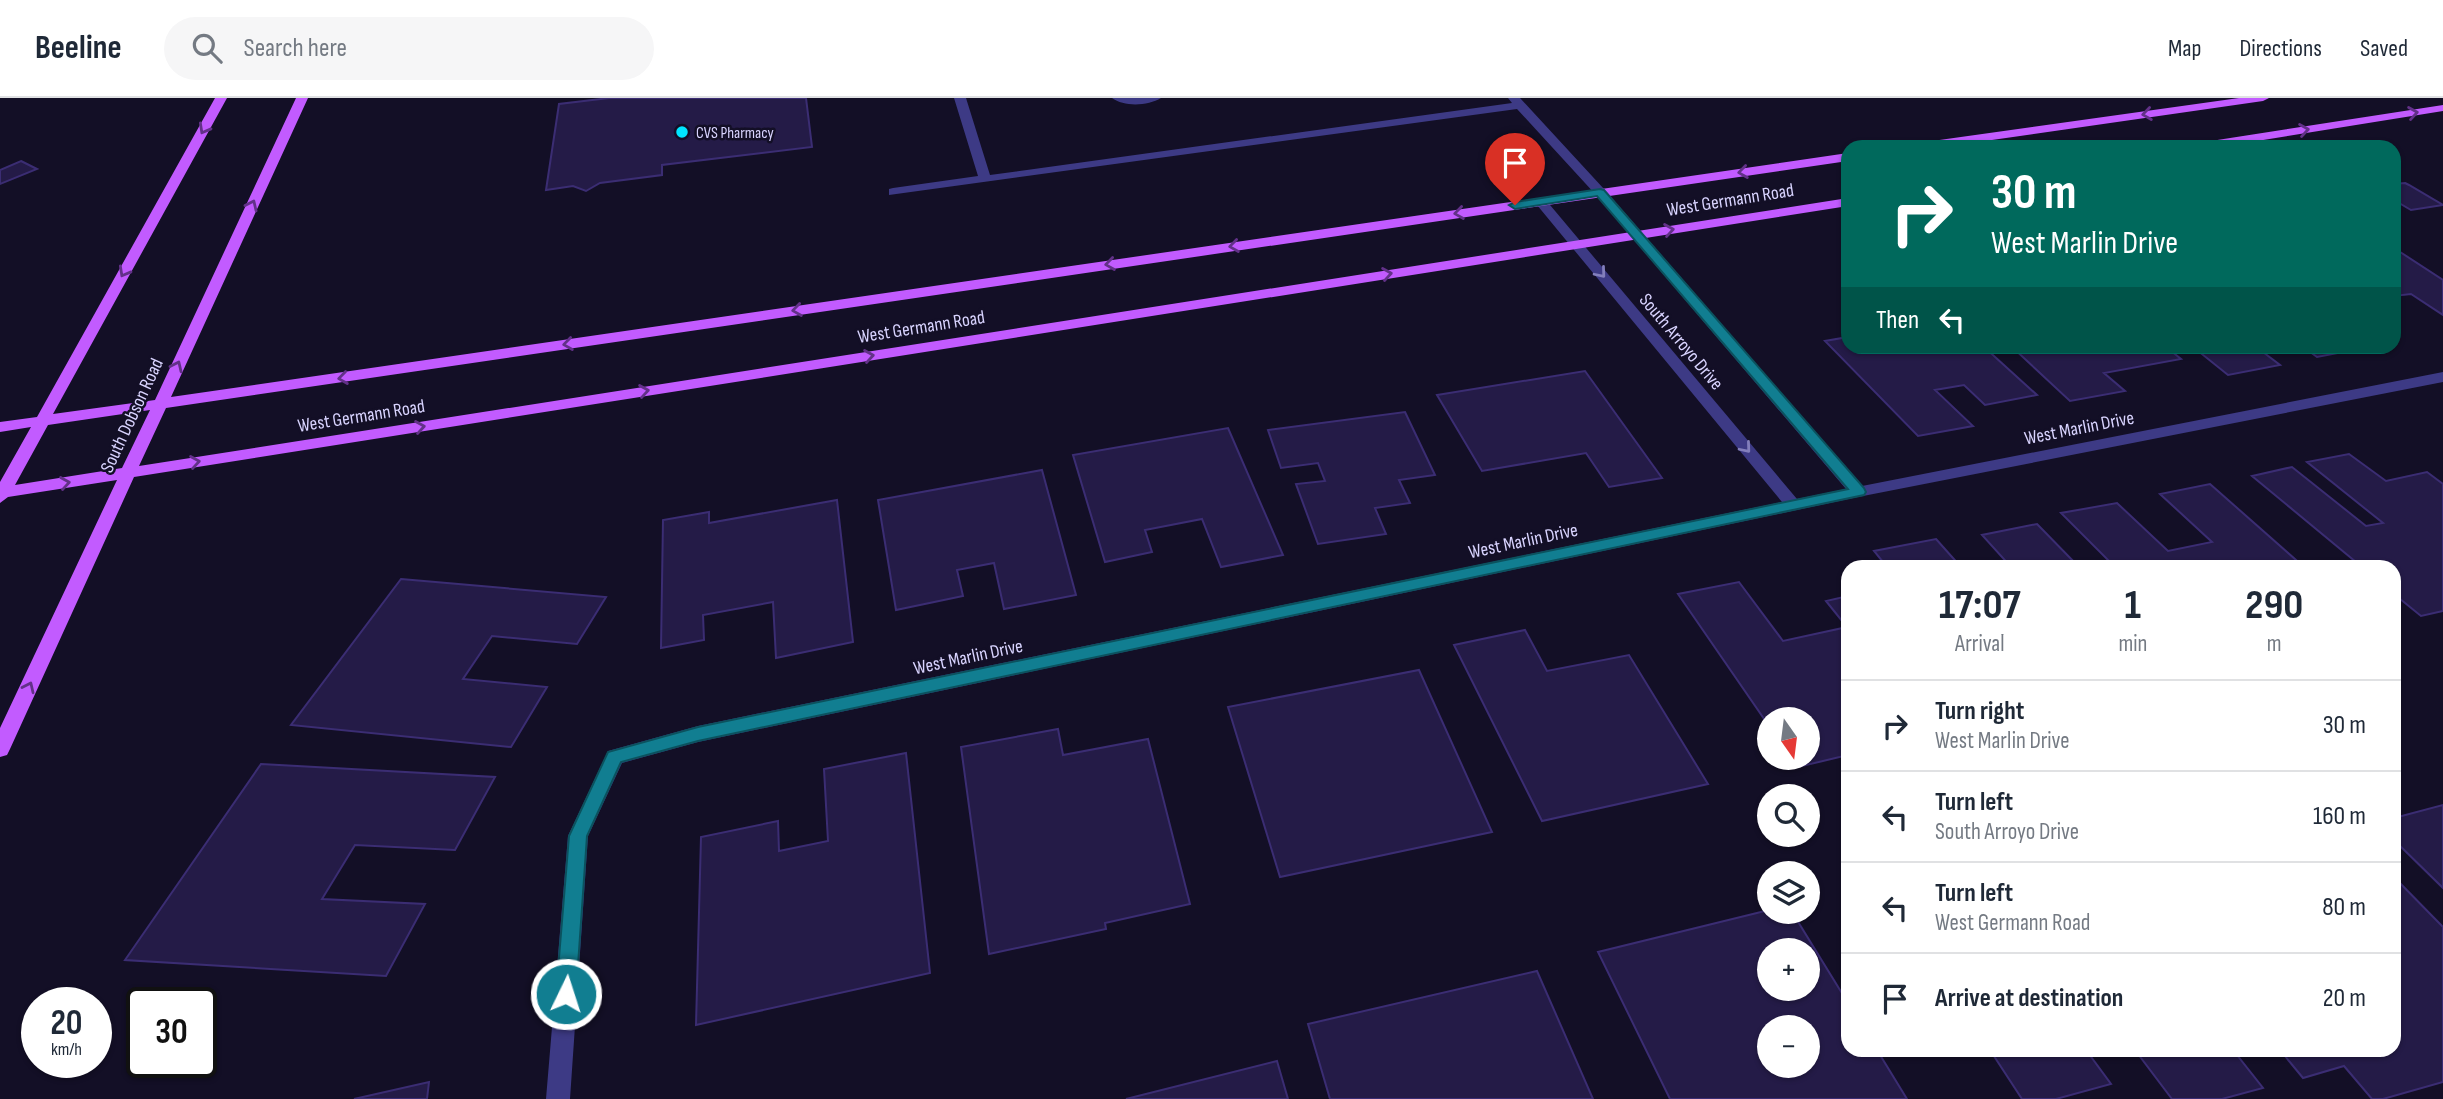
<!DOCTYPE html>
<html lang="en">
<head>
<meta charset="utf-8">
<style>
  :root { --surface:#fff; --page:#f6f6f7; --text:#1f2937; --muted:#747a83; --line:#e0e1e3 }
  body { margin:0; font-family:"Sofia Sans Condensed",sans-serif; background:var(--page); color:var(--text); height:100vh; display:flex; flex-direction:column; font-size:26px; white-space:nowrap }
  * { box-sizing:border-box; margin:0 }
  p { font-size:23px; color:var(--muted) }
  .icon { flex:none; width:38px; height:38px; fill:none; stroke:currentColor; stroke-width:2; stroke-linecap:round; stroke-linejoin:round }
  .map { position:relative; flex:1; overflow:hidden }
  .details { position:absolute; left:1841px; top:462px; width:560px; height:497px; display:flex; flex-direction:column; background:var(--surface); border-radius:21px; box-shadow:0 2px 5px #0004 }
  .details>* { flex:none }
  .guide { position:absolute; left:1841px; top:42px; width:560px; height:214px; border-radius:21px; box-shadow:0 2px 5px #0004; background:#00695c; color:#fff; overflow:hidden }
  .needle { width:46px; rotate:166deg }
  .buttons { position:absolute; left:1757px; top:609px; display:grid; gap:14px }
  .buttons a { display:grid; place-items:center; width:63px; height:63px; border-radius:50%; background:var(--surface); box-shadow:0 2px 5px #0004; font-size:35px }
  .speed { position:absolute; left:21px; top:889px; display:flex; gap:14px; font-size:35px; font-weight:700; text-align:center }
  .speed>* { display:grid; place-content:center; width:91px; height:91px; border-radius:50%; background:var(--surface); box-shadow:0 2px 5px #0004; line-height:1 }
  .speed small { font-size:18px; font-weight:400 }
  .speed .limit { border:4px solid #111; border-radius:10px; background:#fff; color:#111 }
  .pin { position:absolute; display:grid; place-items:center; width:60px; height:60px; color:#fff; margin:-72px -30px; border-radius:50% 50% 50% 0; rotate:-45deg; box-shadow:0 0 7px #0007 }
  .pin .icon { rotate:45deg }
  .me { position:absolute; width:77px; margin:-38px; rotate:4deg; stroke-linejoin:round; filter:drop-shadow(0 0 5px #0008) }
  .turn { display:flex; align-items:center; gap:24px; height:147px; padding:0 35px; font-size:32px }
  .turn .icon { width:91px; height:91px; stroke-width:2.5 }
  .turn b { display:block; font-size:49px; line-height:60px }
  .then { display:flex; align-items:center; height:66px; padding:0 35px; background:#0003; gap:14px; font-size:26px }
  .eta { display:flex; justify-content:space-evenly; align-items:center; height:119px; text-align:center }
  .eta b { font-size:42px; font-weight:700; line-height:49px }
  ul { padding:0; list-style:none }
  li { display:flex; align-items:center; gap:21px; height:91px; padding:0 35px; border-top:2px solid var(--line) }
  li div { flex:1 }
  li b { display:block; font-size:26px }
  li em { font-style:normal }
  header { display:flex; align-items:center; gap:42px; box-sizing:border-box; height:98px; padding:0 35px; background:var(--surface); border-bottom:2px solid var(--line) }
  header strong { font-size:33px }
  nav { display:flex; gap:38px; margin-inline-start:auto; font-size:24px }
  .search { width:490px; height:63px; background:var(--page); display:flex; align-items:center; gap:18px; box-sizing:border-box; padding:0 24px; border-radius:38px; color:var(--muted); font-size:26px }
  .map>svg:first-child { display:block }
  .building { fill:#241b47; stroke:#3b2d73; stroke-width:2; fill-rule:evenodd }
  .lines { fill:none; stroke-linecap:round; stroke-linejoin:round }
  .minor { fill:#3d3a85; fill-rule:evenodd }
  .major { fill:#c25bff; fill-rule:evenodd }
  .oneway { stroke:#623188 }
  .oneway2 { stroke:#837fbc }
  .route { fill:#117e91; stroke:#0b525e; stroke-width:2 }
  .poi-dot { fill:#00e5ff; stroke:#130f26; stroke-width:2.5 }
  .labels { text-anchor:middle; stroke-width:5; stroke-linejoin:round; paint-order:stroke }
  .far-poi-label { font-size:16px; fill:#d9d4ff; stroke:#130f26; text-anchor:start }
  .street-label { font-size:19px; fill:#d9d4ff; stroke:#130f26 }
</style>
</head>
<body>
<header>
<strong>Beeline</strong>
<div class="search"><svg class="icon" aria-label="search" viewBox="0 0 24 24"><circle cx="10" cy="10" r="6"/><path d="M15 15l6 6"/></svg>Search here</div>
<nav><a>Map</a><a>Directions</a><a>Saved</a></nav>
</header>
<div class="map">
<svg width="2443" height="1001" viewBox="0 0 2443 1001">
  <rect width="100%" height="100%" fill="#130f26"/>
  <!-- building -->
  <path class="building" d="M609 0H806L812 49 662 67V77L600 85 586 93 573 88 546 92 559 6Z
    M21 63 37 71 0 86V72Z
    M2405 85 2409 87 2443 107 2411 112 2394 102V86Z
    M2394 150 2443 182V217L2411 196 2394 198Z
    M1848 239V248H1983L2037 297 1985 307 1964 287 1935 292 1973 328 1918 338 1825 243Z
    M2011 248H2165L2181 261 2104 275 2125 293 2070 303Z
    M2192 248H2255L2280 267 2228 277Z
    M2302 248H2355L2359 251 2317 259Z
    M1585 273 1662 380 1609 389 1586 355 1482 373 1437 297Z
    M1405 314 1435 377 1399 382 1410 405 1375 410 1386 436 1318 446 1296 386 1325 383 1318 365 1281 370 1268 332Z
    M1228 330 1283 457 1221 469 1202 421 1145 432 1152 454 1105 464 1073 357Z
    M2349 356 2386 383 2427 374 2443 386V513L2421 518 2394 496V469H2362L2252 378 2292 369 2366 428 2383 425 2307 364Z
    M1042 372 1076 497 1004 511 994 465 957 472 963 498 896 512 878 402Z
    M2210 386 2304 469H2115L2061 415 2117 405 2168 453 2212 444 2160 396Z
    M837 402 853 544 776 560 773 504 703 517 704 542 661 550 663 422 709 414V425Z
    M2037 426 2079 469H2011L1982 437Z
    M1936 441 1961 469H1887L1874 453Z
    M401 481 606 499 577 546 492 538 463 581 547 589 511 649 291 627Z
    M1739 484 1783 543 1847 529 1826 503 1848 498V657L1798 669 1791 660H1808V621H1769V628L1678 496Z
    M1525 532 1547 573 1629 557 1708 686 1542 723 1454 547Z
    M1419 572 1492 734 1280 779 1228 609Z
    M1058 631 1063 657 1148 641 1190 806 1105 825 1106 831 989 856 961 649Z
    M906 655 930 875 696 927 701 739 778 723 779 753 828 743 824 671Z
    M261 666 495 679 455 752 355 747 322 801 425 806 386 878 125 862Z
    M2443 707V790L2394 742V720Z
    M2394 779 2443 829V984L2383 1001H2372L2344 968 2303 980 2280 952H2394Z
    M1769 812 1792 814 1848 905V952H1877L1907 1001H1670L1598 854ZM1769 852H1808V891H1769ZM1769 929H1808V968H1769Z
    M1537 873 1593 1001H1330L1308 926Z
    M1990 952H2086L2111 986 2056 1001H2022Z
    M2135 952H2233L2263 990 2222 1001H2172Z
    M1277 963 1288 1001H1126Z
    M429 984 427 1001H354Z"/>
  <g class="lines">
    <!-- minor -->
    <path class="minor" d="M954 0H966L990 77 1512 5 1508 0H1520L1604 91 1862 388 2443 274V284L1858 399 698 644 622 665 588 738 570 1001H546L568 738 608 653 698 628 1782 404 1537 107V101H1545L1797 401 1846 391 1596 97 1517 11 889 97V91L893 90 978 78Z
      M1112 0H1161C1148 8 1124 9 1112 0Z"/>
    <!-- major -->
    <path class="major" d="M215 0H227L53 316 155 302 296 0H308L171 299 1848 55V63L166 310 139 368 1848 100V108L134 379 10 651 7 657 0 659V630L117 382 8 399 0 405V384L31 329 0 334V324L37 319ZM150 312 122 370 15 387 48 327Z
      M2239 0H2269L2263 3 1943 49H1912L1918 45Z
      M2443 7V13L2220 49H2192L2198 45Z"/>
  </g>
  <!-- one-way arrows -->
  <defs><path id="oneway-chevron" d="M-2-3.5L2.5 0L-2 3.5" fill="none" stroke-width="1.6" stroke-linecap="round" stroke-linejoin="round" transform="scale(1.75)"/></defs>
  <g class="oneway">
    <use href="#oneway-chevron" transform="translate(2413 15) rotate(-9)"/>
    <use href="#oneway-chevron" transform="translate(2147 16) rotate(172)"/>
    <use href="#oneway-chevron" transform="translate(204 31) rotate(119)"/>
    <use href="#oneway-chevron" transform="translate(2304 32) rotate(-9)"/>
    <use href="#oneway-chevron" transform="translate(1743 74) rotate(172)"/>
    <use href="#oneway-chevron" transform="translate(252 107) rotate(-65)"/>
    <use href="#oneway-chevron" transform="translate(1459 115) rotate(172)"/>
    <use href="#oneway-chevron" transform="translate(1669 132) rotate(-9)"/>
    <use href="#oneway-chevron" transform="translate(1234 148) rotate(172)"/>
    <use href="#oneway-chevron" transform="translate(1110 166) rotate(172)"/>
    <use href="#oneway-chevron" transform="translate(124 174) rotate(119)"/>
    <use href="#oneway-chevron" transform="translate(1387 176) rotate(-9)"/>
    <use href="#oneway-chevron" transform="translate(797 212) rotate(172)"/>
    <use href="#oneway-chevron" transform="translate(568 246) rotate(172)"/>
    <use href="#oneway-chevron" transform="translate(869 258) rotate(-9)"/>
    <use href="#oneway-chevron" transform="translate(177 268) rotate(-65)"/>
    <use href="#oneway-chevron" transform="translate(343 280) rotate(172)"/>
    <use href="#oneway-chevron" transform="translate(644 293) rotate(-9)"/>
    <use href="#oneway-chevron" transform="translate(420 329) rotate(-9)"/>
    <use href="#oneway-chevron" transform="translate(195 364) rotate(-9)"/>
    <use href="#oneway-chevron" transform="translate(65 385) rotate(-9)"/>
    <use href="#oneway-chevron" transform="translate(29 589) rotate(-65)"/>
  </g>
  <g class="oneway2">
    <use href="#oneway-chevron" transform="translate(1601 175) rotate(50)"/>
    <use href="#oneway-chevron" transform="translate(1746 350) rotate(50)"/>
  </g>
  <!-- route -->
  <path class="route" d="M1600 91 1604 92 1864 390 1866 394 1864 397 698 643 621 664 587 738 576 896 573 903 566 906 559 903 556 896 569 738 608 654 698 629 1848 391 1597 98 1515 111 1509 107 1515 104Z"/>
  <!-- markers -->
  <circle class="poi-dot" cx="682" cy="34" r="7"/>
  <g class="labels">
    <!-- far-poi labels -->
    <g class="far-poi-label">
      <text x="696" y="40">CVS Pharmacy</text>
    </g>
    <!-- street labels -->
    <g class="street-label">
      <text transform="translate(1730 101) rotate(-9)" y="7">West Germann Road</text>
      <text transform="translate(921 228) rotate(-9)" y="7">West Germann Road</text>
      <text transform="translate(1682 243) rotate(50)" y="7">South Arroyo Drive</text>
      <text transform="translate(131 317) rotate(-65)" y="7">South Dobson Road</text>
      <text transform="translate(361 317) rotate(-9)" y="7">West Germann Road</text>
      <text transform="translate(2079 329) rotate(-11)" y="7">West Marlin Drive</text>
      <text transform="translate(1523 442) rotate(-12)" y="7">West Marlin Drive</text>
      <text transform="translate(968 558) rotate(-12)" y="7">West Marlin Drive</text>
    </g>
  </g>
</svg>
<div class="buttons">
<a><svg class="needle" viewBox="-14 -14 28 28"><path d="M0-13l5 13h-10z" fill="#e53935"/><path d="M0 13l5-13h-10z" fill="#747a83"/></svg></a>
<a><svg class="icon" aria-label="search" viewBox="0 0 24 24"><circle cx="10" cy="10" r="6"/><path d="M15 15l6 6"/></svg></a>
<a><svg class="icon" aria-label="layers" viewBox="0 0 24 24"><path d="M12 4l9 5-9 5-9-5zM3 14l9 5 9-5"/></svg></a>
<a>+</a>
<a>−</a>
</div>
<div class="speed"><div>20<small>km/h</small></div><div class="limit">30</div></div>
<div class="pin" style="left:1515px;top:107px;background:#d93025"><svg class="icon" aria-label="arrive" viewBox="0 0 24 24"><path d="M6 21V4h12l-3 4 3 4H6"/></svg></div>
<svg class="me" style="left:566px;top:896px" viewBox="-20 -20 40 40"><circle r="17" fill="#117e91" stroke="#fff" stroke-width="3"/><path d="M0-11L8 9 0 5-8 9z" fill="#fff"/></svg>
<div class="guide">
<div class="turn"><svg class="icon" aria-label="right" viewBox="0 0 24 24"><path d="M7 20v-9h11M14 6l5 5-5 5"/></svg><div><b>30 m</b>West Marlin Drive</div></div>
<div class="then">Then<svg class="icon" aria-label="left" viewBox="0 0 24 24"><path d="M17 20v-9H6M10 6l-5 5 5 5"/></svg></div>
</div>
<section class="details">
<div class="eta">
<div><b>17:07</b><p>Arrival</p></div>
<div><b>1</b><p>min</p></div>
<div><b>290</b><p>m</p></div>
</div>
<ul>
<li><svg class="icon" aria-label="right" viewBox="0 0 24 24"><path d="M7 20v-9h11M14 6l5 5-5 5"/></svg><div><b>Turn right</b><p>West Marlin Drive</p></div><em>30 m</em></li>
<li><svg class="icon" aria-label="left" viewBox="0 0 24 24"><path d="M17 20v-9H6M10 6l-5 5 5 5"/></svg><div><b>Turn left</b><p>South Arroyo Drive</p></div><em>160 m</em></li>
<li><svg class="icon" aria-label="left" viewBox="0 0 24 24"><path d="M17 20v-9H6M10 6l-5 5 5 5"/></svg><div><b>Turn left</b><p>West Germann Road</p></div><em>80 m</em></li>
<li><svg class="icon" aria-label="arrive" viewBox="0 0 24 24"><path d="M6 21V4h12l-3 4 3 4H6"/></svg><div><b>Arrive at destination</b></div><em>20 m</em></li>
</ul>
</section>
</div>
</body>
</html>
